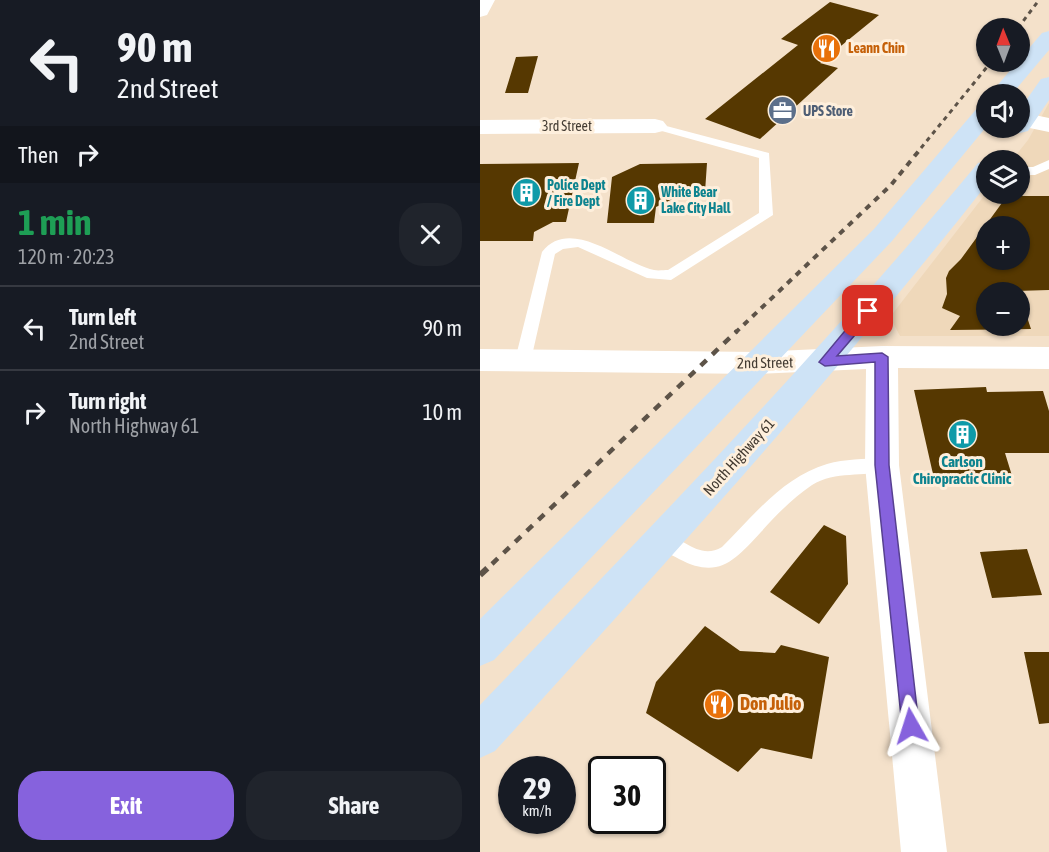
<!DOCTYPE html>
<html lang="en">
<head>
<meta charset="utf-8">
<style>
  :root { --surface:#171b24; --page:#20242c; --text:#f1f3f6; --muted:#9ea1a6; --line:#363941; --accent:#8662dd }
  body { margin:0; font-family:"Asap Condensed",sans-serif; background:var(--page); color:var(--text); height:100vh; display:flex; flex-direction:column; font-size:22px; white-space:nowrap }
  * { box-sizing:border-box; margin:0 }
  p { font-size:20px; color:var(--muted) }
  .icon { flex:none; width:33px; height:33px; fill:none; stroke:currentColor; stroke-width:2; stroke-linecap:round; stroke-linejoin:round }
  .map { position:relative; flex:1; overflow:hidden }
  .panel { display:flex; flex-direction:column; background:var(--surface); width:480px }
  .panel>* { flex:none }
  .guide { background:#171b24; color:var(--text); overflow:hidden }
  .needle { width:39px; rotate:359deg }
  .tools { position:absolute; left:496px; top:18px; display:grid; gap:12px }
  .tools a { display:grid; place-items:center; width:54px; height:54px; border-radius:50%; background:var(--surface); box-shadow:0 2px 4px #0004; font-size:30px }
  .speed { position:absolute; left:18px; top:756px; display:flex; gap:12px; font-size:30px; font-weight:700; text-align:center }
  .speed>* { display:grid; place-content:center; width:78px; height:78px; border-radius:50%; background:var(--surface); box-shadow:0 2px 4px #0004; line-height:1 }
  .speed small { font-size:15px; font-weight:400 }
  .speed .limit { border:3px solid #111; border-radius:9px; background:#fff; color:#111 }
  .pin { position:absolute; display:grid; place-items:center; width:51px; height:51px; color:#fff; margin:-26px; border-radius:12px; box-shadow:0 3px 9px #0006 }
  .me { position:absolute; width:66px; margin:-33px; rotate:354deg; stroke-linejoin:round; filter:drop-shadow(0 0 4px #0008) }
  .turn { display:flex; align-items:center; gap:21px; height:126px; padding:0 18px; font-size:27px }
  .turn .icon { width:78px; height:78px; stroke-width:2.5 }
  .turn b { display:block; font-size:42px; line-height:51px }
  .then { display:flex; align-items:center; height:57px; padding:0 18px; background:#0003; gap:12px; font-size:22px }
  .round { display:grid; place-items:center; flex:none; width:63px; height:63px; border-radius:24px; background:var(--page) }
  .overview { display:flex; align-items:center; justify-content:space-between; height:102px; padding:0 18px }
  h1 { font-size:36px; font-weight:700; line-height:45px; color:#1e9e55 }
  .button { display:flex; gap:12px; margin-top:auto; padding:12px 18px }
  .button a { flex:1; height:69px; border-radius:24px; background:var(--accent); color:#fff; font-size:24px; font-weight:700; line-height:69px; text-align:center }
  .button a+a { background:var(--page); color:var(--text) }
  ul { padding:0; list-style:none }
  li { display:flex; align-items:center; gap:18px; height:84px; padding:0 18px; border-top:2px solid var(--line) }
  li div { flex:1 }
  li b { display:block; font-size:22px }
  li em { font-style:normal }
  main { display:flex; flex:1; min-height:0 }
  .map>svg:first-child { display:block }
  .built { fill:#efd8ba; fill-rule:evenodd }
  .building { fill:#563801; fill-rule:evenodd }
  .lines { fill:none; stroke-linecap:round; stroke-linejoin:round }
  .service { fill:#fff; fill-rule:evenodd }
  .minor { fill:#fff; fill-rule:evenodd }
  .primary { fill:#cee3f6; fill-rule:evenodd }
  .rail-far3 { stroke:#5d5348; stroke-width:3; stroke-dasharray:4.5 4.5; stroke-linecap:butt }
  .rail-far2 { stroke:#5d5348; stroke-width:4; stroke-dasharray:6 6; stroke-linecap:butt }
  .rail-far1 { stroke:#5d5348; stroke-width:4.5; stroke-dasharray:8 8; stroke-linecap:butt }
  .rail { stroke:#5d5348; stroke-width:6; stroke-dasharray:10 10; stroke-linecap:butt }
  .route { fill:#8662dd; stroke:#574090; stroke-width:1.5 }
  .labels { text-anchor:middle; stroke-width:6; stroke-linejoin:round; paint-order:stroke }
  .far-food-label { font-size:14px; font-weight:bold; fill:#c56008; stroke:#feefdc; text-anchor:start }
  .far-service-label { font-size:14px; font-weight:bold; fill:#4e5e75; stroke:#feefdc; text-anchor:start }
  .far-street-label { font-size:14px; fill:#433b32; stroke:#feefdc }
  .far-culture-label { font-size:14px; font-weight:bold; fill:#0d838f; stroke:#feefdc; text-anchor:start }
  .street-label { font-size:15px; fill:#433b32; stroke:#feefdc }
  .culture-label { font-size:15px; font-weight:bold; fill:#0d838f; stroke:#feefdc }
  .near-food-label { font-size:18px; font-weight:bold; fill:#c56008; stroke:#feefdc; text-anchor:start }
</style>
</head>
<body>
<main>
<section class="panel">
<div class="guide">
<div class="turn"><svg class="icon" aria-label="left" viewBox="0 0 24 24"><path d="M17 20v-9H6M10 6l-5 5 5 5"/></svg><div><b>90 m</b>2nd Street</div></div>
<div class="then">Then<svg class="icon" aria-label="right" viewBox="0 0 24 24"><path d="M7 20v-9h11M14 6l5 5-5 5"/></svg></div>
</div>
<div class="overview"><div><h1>1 min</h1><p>120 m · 20:23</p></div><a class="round"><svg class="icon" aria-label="close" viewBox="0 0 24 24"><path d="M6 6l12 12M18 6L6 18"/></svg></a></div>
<ul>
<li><svg class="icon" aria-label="left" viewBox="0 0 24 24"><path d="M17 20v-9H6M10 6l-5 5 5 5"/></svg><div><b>Turn left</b><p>2nd Street</p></div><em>90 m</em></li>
<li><svg class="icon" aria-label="right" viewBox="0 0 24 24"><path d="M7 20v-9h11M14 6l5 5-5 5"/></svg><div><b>Turn right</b><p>North Highway 61</p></div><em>10 m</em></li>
</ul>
<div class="button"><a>Exit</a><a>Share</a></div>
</section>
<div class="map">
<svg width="569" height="852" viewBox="0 0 569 852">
  <rect width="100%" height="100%" fill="#f4e1ca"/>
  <!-- built -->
  <path class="built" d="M569 103V336H420L410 317 507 192 540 194V160H532L548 140ZM507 226H540V260H507ZM507 292H540V326H507Z"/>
  <!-- building -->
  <path class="building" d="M350 2 399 15 340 63 358 68 280 139 225 119 318 45 301 39Z
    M58 56 48 93H25L36 57Z
    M99 163 86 222H73L54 232 53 241H0V164Z
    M227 163 225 192 205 193 176 207 174 223H127L132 177 160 164Z
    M527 196H569V290L507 292V326H540V296L551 329 470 330 480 316 462 308 467 294 466 278 469 271 481 259ZM507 226H540V260H507Z
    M506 387 507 392 563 391 569 411V453H525L533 479 455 483 434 390Z
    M344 525 366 536 368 584 339 624 290 592Z
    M547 549 562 595 512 598 500 552Z
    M225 626 260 651 295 653 301 645 349 657 332 759 281 748 258 772 166 713 176 682Z
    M544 652H569V723L559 724Z"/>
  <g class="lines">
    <!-- service -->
    <path class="service" d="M175 123 289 153 293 215 191 280 167 278 98 247 83 249 75 254 51 360 48 364H38L35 360 62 252C91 215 143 264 174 270 178 271 184 270 188 270L279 213V158L171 128V124Z
      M569 160V169L555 175H540V167H553Z
      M402 458 408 460 411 465 408 470C383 478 356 470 332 485 313 498 296 515 281 532 255 560 239 580 199 559 190 554 178 549 174 540L177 534 183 532C204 539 220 560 242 547 273 516 303 477 347 464 365 459 384 459 402 458Z"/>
    <!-- minor -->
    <path class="minor" d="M0 0H15L7 15 0 17Z
      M545 113 569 118V132L540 126V114Z
      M175 119 183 121 187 126 183 131 175 133 0 134V120Z
      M402 346 569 347V369L418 368 419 465 467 852H421L385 465 386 369 278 374 0 371V349L278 352Z"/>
    <!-- primary -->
    <path class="primary" d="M569 31V50L532 94H510L562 33Z
      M569 77V100L548 131 540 133 532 131 529 128H540V109L561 79Z
      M507 104V126L412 241 14 660 0 666V619L394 229 499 106Z
      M507 161V184C352 381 183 566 15 751L0 758V705C170 528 341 352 498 163Z"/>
    <!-- rail-far3 -->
    <path class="rail-far3" d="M538 28 559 0
      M441 148 511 62"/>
    <!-- rail-far2 -->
    <path class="rail-far2" d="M255 333 411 185 442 147"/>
    <!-- rail-far1 -->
    <path class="rail-far1" d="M12 564 257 331"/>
    <!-- rail -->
    <path class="rail" d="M0 575 14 562"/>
  </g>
  <!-- route -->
  <path class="route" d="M388 307 393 308V314L357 356 402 353 408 357 409 465 439 726 437 732 431 735 424 732 422 726 395 465V362L345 366 339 362 384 308Z"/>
  <!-- icons -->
  <defs>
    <symbol id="restaurant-disc" viewBox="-11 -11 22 22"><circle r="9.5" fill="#e8710a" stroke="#feefdc"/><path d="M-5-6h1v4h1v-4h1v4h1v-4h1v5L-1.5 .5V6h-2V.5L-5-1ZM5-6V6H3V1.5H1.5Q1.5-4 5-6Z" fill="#fff"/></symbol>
    <symbol id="office-disc" viewBox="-11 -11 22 22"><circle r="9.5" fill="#5c6f8a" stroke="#feefdc"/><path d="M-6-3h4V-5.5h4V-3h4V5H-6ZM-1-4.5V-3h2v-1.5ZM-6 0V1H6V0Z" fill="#fff"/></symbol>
    <symbol id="building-disc" viewBox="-11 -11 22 22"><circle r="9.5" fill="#0f9aa8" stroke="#feefdc"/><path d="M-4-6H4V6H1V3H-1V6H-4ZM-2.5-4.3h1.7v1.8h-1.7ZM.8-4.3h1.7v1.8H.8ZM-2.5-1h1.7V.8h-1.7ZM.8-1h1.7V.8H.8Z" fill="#fff"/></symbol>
  </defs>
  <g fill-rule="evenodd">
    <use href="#restaurant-disc" x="330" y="32" width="33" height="33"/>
    <use href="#office-disc" x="286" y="94" width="33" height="33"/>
    <use href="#building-disc" x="30" y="176" width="33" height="33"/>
    <use href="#building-disc" x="144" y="184" width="33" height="33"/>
    <use href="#building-disc" x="466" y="418" width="33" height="33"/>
    <use href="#restaurant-disc" x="222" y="688" width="33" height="33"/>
  </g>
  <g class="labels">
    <!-- far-food labels -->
    <g class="far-food-label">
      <text x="368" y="53">Leann Chin</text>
    </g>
    <!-- far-service labels -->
    <g class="far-service-label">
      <text x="323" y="116">UPS Store</text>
    </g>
    <!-- far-street labels -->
    <g class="far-street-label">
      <text x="87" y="131">3rd Street</text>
    </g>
    <!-- far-culture labels -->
    <g class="far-culture-label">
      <text x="67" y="190">Police Dept<tspan x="67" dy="16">/ Fire Dept</tspan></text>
      <text x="181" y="197">White Bear<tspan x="181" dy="16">Lake City Hall</tspan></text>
    </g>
    <!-- street labels -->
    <g class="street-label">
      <text transform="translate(285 363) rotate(-1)" y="5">2nd Street</text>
      <text transform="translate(259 457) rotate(-48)" y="5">North Highway 61</text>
    </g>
    <!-- culture labels -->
    <g class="culture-label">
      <text x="482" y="467">Carlson<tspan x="482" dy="17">Chiropractic Clinic</tspan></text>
    </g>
    <!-- near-food labels -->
    <g class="near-food-label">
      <text x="260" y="710">Don Julio</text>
    </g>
  </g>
</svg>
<div class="tools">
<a><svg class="needle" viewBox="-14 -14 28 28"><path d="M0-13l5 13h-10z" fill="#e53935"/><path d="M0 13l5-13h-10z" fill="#9ea1a6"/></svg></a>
<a><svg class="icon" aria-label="sound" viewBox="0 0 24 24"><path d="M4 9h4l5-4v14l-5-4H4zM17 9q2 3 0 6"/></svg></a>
<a><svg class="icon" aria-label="layers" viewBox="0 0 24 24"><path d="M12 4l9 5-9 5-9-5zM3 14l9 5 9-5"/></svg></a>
<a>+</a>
<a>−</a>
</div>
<div class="speed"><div>29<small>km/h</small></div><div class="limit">30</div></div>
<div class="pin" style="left:388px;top:311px;background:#d93025"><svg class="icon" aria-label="arrive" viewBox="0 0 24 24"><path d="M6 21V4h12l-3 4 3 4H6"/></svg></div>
<svg class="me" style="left:431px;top:726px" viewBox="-20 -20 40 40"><path d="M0-17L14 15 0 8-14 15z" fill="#8662dd" stroke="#fff" stroke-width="4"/></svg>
</div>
</main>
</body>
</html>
